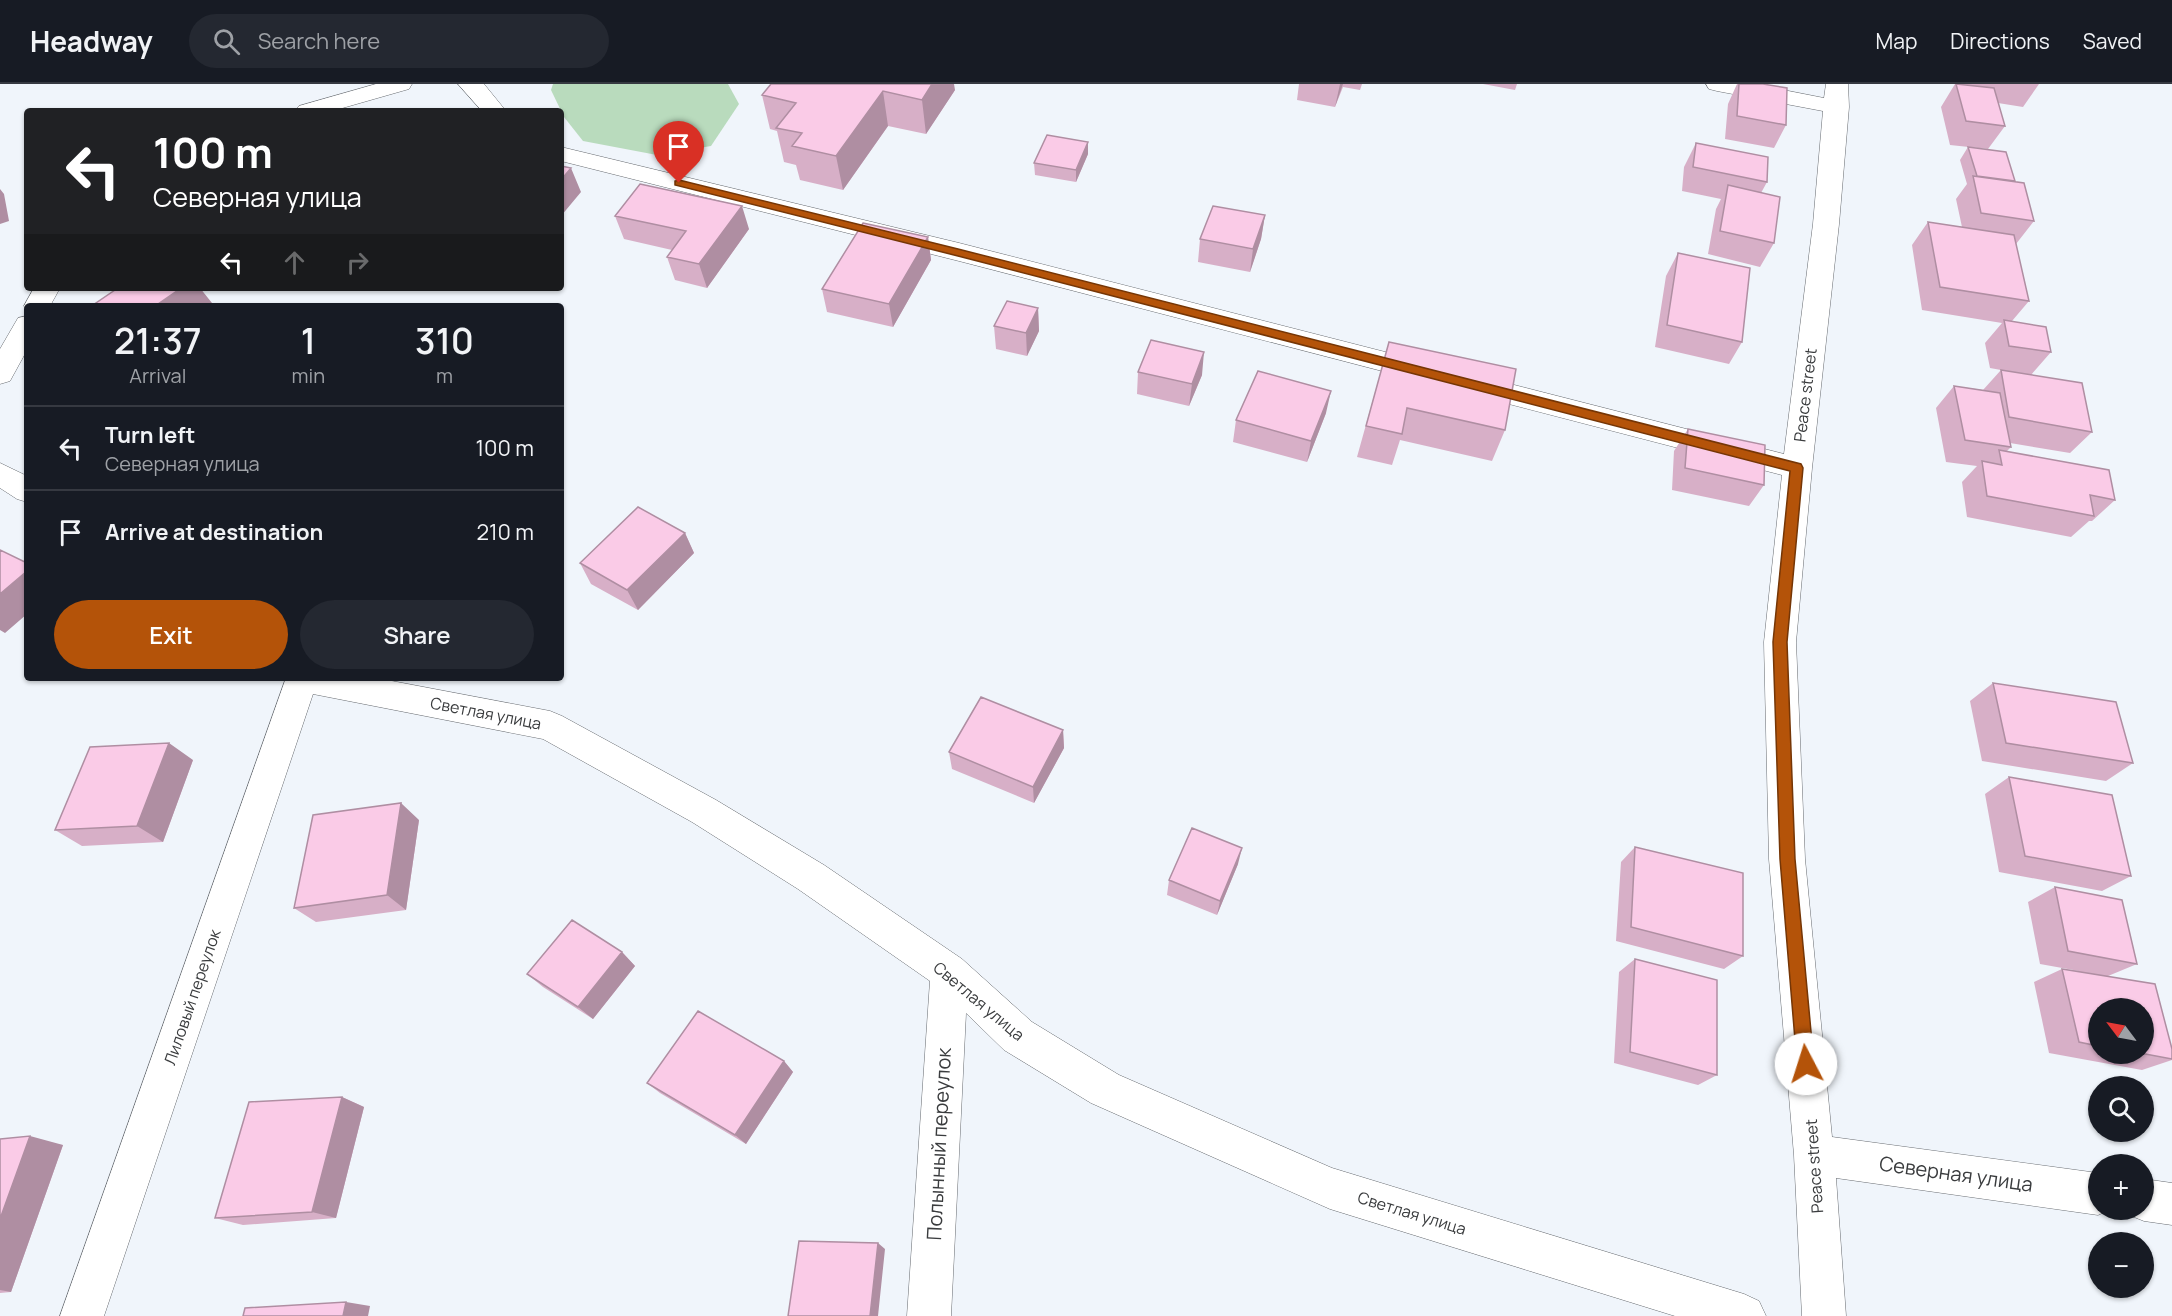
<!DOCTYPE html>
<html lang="en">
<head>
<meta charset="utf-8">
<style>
  :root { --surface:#171b24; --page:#242831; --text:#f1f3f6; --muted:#9ea1a6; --line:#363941; --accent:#b45309 }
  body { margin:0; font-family:Manrope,sans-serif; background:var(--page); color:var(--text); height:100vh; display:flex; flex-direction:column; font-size:22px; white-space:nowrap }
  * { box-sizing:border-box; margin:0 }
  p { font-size:20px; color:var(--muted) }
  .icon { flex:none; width:33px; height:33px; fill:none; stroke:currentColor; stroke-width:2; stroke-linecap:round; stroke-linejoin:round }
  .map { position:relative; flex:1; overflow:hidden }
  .side { position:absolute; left:24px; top:219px; width:540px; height:378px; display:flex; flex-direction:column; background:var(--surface); border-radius:6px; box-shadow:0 2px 4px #0004 }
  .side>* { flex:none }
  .banner { position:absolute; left:24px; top:24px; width:540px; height:183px; border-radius:6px; box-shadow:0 2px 4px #0004; background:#202124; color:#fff; overflow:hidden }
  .needle { width:39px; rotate:302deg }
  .fabs { position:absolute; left:2088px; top:914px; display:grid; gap:12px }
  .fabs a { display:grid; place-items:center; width:66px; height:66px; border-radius:50%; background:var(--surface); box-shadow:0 2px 4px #0004; font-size:30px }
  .pin { position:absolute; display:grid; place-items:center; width:51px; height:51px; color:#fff; margin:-62px -26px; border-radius:50% 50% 50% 0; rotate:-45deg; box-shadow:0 0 6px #0007 }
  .pin .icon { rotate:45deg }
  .me { position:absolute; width:66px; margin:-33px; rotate:355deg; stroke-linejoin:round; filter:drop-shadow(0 0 4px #0008) }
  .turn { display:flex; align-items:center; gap:21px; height:126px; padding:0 30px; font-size:27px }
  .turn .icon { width:78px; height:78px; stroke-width:2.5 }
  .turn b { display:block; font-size:42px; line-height:51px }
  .lanes { display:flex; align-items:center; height:57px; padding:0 30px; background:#0003; justify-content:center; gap:30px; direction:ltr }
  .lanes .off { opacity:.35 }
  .eta { display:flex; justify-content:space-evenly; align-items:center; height:102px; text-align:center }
  .eta b { font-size:36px; font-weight:600; line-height:42px }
  .button { display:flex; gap:12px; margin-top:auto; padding:12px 30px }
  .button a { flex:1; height:69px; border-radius:36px; background:var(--accent); color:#fff; font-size:24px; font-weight:600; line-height:69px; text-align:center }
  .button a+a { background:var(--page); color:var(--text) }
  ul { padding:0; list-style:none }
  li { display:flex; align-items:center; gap:18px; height:84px; padding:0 30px; border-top:2px solid var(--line) }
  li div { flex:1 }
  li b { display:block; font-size:22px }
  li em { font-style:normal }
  header { display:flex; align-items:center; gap:36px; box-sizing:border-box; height:84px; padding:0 30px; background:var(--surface); border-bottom:2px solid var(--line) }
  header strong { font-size:28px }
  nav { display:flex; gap:33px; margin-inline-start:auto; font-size:21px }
  .search { width:420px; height:54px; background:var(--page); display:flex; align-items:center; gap:15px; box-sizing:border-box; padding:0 21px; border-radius:33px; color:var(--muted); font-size:22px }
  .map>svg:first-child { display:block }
  .green { fill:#b9dbbd }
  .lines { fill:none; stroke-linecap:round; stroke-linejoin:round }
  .minor-casing { stroke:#676b70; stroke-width:1 }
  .minor { fill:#fff; fill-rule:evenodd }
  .wall { fill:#d7afc7; fill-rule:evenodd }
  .shaded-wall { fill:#af8ea2 }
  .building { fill:#facbe7; stroke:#af8ea2; stroke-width:1.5 }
  .route { fill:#b45309; stroke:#753606; stroke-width:1.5 }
  .labels { text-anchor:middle; stroke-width:6; stroke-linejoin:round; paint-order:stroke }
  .street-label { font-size:16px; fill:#3a3c3e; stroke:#fff }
  .near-street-label { font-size:20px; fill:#3a3c3e; stroke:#fff }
</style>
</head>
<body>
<header>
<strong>Headway</strong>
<div class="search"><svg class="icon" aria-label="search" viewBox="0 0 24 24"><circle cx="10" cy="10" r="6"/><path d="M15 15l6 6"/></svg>Search here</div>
<nav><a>Map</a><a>Directions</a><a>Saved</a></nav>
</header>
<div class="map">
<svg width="2172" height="1232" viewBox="0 0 2172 1232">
  <rect width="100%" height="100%" fill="#f0f5fb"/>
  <!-- green -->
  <path class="green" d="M553 0H728L739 20 711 62 657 71 583 57 564 33 551 6Z"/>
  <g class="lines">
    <defs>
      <path id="minor" d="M376 0H412L409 5 332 27H295L299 22Z
        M458 0H484L506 27H482Z
        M1706 0H1753L1824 14 1826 0H1848L1849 23 1839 140 1812 384 1796 558 1805 775 1832 1053 2098 1089V1125H2111L2098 1131 1836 1094 1846 1232H1802L1794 1071 1769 775 1764 558 1782 391 959 177 561 77V63L959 159 1784 370 1813 140 1823 27 1717 7 1709 5Z
        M34 204H60L50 222H27V227L24 222Z
        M27 232V266L10 297 0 300V265L18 234Z
        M0 379 27 392V418L17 415 0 404Z
        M286 594H376L550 627 562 632 716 716 824 781 962 875 1032 938 1119 991 1332 1084 1744 1210 1759 1217 1766 1232H1675L1330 1125 1091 1019 1004 966 966 929 951 1232H907L930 897 798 805 692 738 543 655 313 610 104 1232H60Z
        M2144 1095 2172 1099V1141L2144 1137 2129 1131 2127 1125H2144Z"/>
    </defs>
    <!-- minor casing -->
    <use href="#minor" class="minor-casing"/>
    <!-- minor -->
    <use href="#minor" class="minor"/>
  </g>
  <!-- wall -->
  <path class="wall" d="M1299 0H1362L1360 6 1343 3 1335 23 1297 16Z
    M1483 0H1517L1515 6Z
    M1737 0H1763L1786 41 1774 64 1725 55 1728 20Z
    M1955 0H2039L2023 23 1998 19 2005 42 1988 65 1950 61 1941 23Z
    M955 6 926 50 888 42 843 106 800 96 796 81 784 78 777 47 770 45 762 11Z
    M1696 59 1767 98 1761 109 1774 159 1760 183 1708 170 1716 125 1721 115 1682 107 1684 83Z
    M1968 63 2015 97 2034 137 2016 160 2029 217 2012 237 2051 268 2031 291 2092 348 2070 369 2010 359 2011 363 2007 367 2115 416 2092 437H2089L2071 453 1967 433 1962 398 1977 382 1946 378 1936 324 1954 302 1983 306 2001 286 1990 284 1985 259 2002 239 1922 226 1912 161 1928 138 1962 143 1956 115 1967 100 1960 76Z
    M1088 70 1076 98 1035 91 1034 79Z
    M1265 131 1261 155 1250 188 1198 178 1200 155Z
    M615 132 749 145 707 204 675 196 667 173 672 166 624 155Z
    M928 153 931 176 893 243 827 228 822 205Z
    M1678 169 1742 258 1729 280 1655 263 1666 192Z
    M1038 224 1039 247 1027 272 996 265 994 242Z
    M1389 258 1505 346 1492 377 1400 356 1392 381 1357 373Z
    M1138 288 1202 291 1189 322 1137 310Z
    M1326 329 1307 378 1233 358 1236 336Z
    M1688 345 1764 401 1749 422 1672 406 1674 367Z
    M685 449 694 469 638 526 591 500 580 479Z
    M1993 599 2133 679 2106 697 1982 677 1970 617Z
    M1063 646 1064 664 1034 719 952 685 949 668Z
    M193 676 163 758 82 762 55 746Z
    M2009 693 2131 792 2102 807 1999 788 1985 710Z
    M419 736 406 826 316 838 294 824Z
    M1635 763 1743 872 1724 885 1616 857 1621 778Z
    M1238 780 1217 831 1167 811 1169 796Z
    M2055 803 2137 880 2108 892 2172 965V976L2142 986 2049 969 2034 898 2062 885 2079 887 2040 880 2028 818ZM2098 924 2144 969H2098Z
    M622 868 635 882 593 935 543 903 527 890Z
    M1635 875 1717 991 1698 1001 1614 979 1619 888Z
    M784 977 793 988 746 1060 660 1009 647 999Z
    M342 1013 364 1023 336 1134 243 1141 215 1134Z
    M0 1055 63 1061 11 1208 0 1209Z"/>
  <!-- shaded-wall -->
  <path class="shaded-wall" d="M932 0H954L955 6 926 50 922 16Z
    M1340 0H1343L1335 23Z
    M883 7 888 42 843 106 836 72Z
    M1088 58V70L1076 98V86Z
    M571 84 581 108 561 132V96Z
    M0 105 4 110 9 137 0 140Z
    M742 122 749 145 707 204 699 180Z
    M1265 131 1261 155 1250 188 1253 165Z
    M928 153 931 176 893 243 889 220Z
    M181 204H200L212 219 207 222H155Z
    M1038 224 1039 247 1027 272 1026 249Z
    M1204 268 1202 291 1189 322 1192 300Z
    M1331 307 1326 329 1307 378 1311 357Z
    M685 449 694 469 638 526 627 506Z
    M27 487V530L5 549 0 546V510Z
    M1063 646 1064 664 1034 719 1033 703Z
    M169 659 193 676 163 758 137 742Z
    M401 719 419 736 406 826 387 811Z
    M1242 764 1238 780 1217 831 1220 817Z
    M622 868 635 882 593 935 578 923Z
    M784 977 793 988 746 1060 735 1051Z
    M342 1013 364 1023 336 1134 312 1128Z
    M30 1052 63 1061 11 1208 0 1206V1135Z
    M878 1159 885 1165 878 1232H870Z
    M346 1218 370 1222 368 1232H343Z"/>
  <!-- building -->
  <path class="building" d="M771 0H932L922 16 883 7 836 72 792 62 802 49 776 44 796 19 762 11Z
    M1739 0H1763L1787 4 1786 41 1737 32Z
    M1956 0 1994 4 2005 42 1966 37Z
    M1047 51 1088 58 1076 86 1034 79Z
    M1696 59 1768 73 1767 98 1693 83Z
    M1968 63 2006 68 2015 97 1977 92Z
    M561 82 571 84 561 96Z
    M1973 92 2024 99 2034 137 1981 129Z
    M640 100 742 122 699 180 667 173 686 147 615 132Z
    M1728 101 1780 113 1774 159 1720 147Z
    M1213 122 1265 131 1253 165 1200 155Z
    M1928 138 2014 151 2029 217 1940 203Z
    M863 139 928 153 889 220 822 205Z
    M1678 169 1750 184 1742 258 1667 241Z
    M118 204H181L155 222H101L96 219Z
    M1007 217 1038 224 1026 249 994 242Z
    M2004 236 2046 243 2051 268 2009 262Z
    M1151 256 1204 268 1192 300 1138 288Z
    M1389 258 1516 285 1505 346 1407 324 1402 350 1366 342Z
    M2001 286 2082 299 2092 348 2009 333Z
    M1258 287 1331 307 1311 357 1236 336Z
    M1954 302 2000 309 2011 363 1965 356Z
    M1688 345 1765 361 1764 401 1685 384Z
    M1999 366 2109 386 2115 416 2090 411 2094 432 1987 412 1982 377 2002 381Z
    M638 423 685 449 627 506 580 479Z
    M0 466 27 479V487L0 510Z
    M1993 599 2116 618 2133 679 2006 659Z
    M981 613 1063 646 1033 703 949 668Z
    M169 659 137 742 55 746 90 663Z
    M2009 693 2112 711 2131 792 2025 772Z
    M401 719 387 811 294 824 313 731Z
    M1192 744 1242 764 1220 817 1169 796Z
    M1635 763 1743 789V872L1631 843Z
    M2055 803 2122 816 2137 880 2068 867Z
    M572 836 622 868 578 923 527 890Z
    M1635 875 1717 896V991L1630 968Z
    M2062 885 2155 900 2172 965V975L2140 969H2144V924H2098V962L2079 958Z
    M698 927 784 977 735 1051 647 999Z
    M342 1013 312 1128 215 1134 249 1018Z
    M30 1052 0 1135V1055Z
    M799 1157 878 1159 870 1232H788Z
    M346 1218 343 1232H243L245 1224Z"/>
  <!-- route -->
  <path class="route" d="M679 96 958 165 1801 380 1803 384 1787 558 1795 775 1814 980 1811 986 1806 988 1800 986 1797 980 1780 775 1773 558 1790 387 958 172 675 101V97Z"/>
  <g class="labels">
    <!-- street labels -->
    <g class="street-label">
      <text transform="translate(1805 311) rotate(-83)" y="6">Peace street</text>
      <text transform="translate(486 629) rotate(11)" y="6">Светлая улица</text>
      <text transform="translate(192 913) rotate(-71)" y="6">Лиловый переулок</text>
      <text transform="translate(979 917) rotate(40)" y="6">Светлая улица</text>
      <text transform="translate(1814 1082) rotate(-94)" y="6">Peace street</text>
      <text transform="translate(1412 1129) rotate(17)" y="6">Светлая улица</text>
    </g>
    <!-- near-street labels -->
    <g class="near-street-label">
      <text transform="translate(939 1060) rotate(-87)" y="7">Полынный переулок</text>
      <text transform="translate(1956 1090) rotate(8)" y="7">Северная улица</text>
    </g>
  </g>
</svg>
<div class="fabs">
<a><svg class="needle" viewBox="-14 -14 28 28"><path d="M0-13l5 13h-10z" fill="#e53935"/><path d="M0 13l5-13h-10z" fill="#9ea1a6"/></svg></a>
<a><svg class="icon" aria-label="search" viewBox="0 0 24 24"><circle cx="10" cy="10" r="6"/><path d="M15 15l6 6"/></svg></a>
<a>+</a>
<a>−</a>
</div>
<div class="pin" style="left:679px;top:99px;background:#d93025"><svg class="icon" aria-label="arrive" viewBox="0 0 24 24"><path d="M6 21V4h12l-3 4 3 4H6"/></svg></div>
<svg class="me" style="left:1806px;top:980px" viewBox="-20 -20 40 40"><circle r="19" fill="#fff"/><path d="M0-13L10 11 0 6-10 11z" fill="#b45309"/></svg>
<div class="banner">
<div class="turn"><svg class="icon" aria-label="left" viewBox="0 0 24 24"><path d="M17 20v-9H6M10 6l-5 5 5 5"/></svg><div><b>100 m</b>Северная улица</div></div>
<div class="lanes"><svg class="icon" aria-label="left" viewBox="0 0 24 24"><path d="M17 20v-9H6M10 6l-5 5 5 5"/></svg><svg class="icon off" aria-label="ahead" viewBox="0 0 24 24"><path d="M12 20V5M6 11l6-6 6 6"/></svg><svg class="icon off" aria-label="right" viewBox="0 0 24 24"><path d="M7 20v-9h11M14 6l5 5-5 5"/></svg></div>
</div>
<section class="side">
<div class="eta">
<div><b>21:37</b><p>Arrival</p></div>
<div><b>1</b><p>min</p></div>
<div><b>310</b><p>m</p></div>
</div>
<ul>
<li><svg class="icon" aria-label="left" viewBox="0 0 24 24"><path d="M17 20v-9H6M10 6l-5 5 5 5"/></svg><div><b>Turn left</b><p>Северная улица</p></div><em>100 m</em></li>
<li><svg class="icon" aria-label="arrive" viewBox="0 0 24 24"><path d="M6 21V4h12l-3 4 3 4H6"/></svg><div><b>Arrive at destination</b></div><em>210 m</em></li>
</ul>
<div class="button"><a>Exit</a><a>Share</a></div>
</section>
</div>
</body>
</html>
